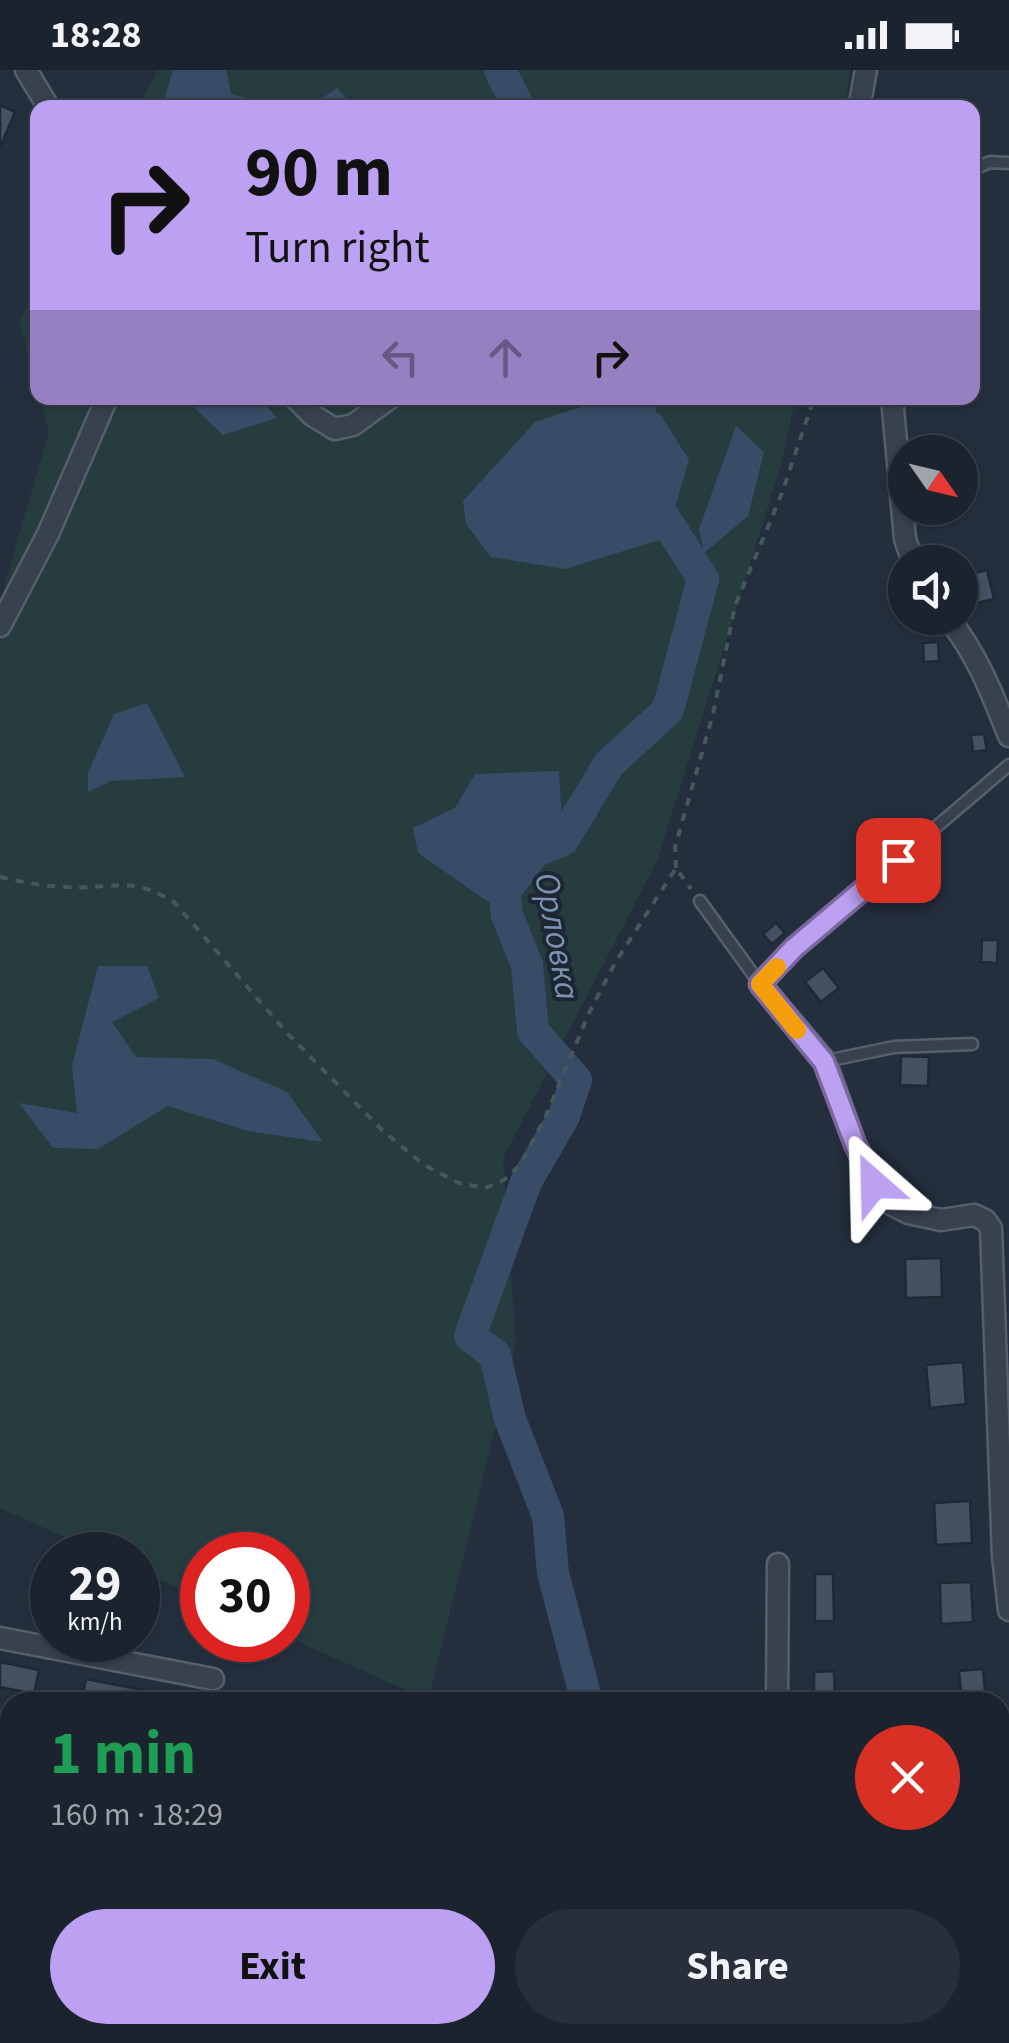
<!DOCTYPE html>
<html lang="en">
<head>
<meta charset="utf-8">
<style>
  :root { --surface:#1b232e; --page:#282f3a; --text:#f1f3f6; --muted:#a0a4aa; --line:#39404a; --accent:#bca0f2 }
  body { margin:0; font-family:"Source Sans 3",sans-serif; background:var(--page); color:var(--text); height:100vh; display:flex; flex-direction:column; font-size:38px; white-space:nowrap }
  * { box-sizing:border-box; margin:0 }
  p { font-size:32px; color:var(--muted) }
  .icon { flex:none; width:55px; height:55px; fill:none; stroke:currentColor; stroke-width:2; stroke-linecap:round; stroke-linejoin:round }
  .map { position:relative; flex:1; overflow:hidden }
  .side { position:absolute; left:0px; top:1622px; width:1010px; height:352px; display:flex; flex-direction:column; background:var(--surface); border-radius:30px 30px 0 0; box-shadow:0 2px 8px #0004,0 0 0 2px var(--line) }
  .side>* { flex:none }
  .hud { position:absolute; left:30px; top:30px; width:950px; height:305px; border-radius:20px; box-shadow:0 2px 8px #0004,0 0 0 2px var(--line); background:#bca0f2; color:#111; overflow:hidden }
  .needle { width:65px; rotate:124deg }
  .tools { position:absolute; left:888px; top:365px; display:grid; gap:20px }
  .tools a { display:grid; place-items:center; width:90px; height:90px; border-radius:50%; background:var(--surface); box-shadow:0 2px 8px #0004,0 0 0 2px var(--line); font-size:50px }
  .speed { position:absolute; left:30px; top:1462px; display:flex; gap:20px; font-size:50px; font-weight:700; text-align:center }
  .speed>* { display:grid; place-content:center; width:130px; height:130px; border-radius:50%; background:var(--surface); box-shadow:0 2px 8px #0004,0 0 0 2px var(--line); line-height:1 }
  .speed small { font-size:25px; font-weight:400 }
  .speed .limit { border:15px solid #d22; background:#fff; color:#111 }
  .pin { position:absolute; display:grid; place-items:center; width:85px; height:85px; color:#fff; margin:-42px; border-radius:20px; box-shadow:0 5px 15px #0006 }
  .me { position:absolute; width:110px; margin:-55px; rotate:335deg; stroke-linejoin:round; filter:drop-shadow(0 0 8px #0008) }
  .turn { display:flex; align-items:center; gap:35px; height:210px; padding:0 50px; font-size:45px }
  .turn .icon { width:130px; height:130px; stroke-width:2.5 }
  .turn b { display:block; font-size:70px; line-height:85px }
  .lanes { display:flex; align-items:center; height:95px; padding:0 50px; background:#0003; justify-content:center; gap:50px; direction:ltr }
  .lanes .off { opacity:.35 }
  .round { display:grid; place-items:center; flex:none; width:105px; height:105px; border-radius:52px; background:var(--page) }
  .summary { display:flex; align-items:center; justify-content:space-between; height:170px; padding:0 50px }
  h1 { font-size:60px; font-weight:700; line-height:75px; color:#1e9e55 }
  .button { display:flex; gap:20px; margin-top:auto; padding:20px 50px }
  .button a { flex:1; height:115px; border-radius:60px; background:var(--accent); color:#111; font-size:40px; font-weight:700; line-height:115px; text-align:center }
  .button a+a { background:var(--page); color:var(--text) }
  .status { display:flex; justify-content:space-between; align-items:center; height:70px; padding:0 50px; background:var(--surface); direction:ltr }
  .status svg { height:28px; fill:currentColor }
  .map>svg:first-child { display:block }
  .green { fill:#263c3f }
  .water { fill:#394c67 }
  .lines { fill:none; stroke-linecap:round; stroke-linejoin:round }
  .river { stroke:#394c67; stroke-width:32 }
  .building { fill:#455162; stroke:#1f2835; stroke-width:2.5 }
  .service-casing { stroke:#565f6c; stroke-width:15 }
  .minor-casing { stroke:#565f6c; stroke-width:25 }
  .path { stroke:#44595c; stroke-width:4; stroke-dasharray:8 8; stroke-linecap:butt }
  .service { stroke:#38414e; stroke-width:10 }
  .minor { stroke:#38414e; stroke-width:20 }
  .route-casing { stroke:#7a689d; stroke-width:25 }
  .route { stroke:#bca0f2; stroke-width:18 }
  .slow { stroke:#f59e0b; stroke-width:18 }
  .labels { text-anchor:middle; stroke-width:8; stroke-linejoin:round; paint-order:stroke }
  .water-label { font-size:35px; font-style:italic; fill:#7c92b1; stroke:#1d2633 }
</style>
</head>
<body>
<div class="status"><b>18:28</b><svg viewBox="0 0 49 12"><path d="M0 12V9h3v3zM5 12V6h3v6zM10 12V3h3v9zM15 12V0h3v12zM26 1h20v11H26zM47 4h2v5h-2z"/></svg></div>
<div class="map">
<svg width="1009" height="1973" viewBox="0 0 1009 1973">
  <rect width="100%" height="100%" fill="#242f3e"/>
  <!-- green -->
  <path class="green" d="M158 0H850L845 37 137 38Z
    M37 217 38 218 37 320 19 251Z
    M40 328H796L781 395 657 791 503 1088 516 1274 428 1630 288 1567V1485H202V1529L138 1500V1485H105L0 1438V531L49 361Z"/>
  <!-- water -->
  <path class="water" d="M173 0H226L231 24 278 37H162Z
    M337 18 354 37H309Z
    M184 328H260L277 348 223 365Z
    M605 329 660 344 689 390 666 468 565 499 491 487 466 454 463 431 535 352Z
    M736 356 764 382 748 446 704 483 699 459Z
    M147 633 185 707 111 711 88 722V703L114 644Z
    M559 701 563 770 507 845 418 783 413 758 455 738 475 704Z
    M98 896H147L159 928 112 952 136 987 213 989 287 1022 323 1072 248 1061 168 1036 98 1079 53 1078 19 1033 77 1043 72 995Z"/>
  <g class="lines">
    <!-- river -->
    <path class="river" d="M500 0 519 38
      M587 1632 553 1503 548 1446 510 1349 495 1285 470 1266 526 1112 564 1046 576 1010 533 961 527 895 507 845 501 796 563 770 609 694 668 640 703 509 642 412 640 328
      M638 1973 639 1965"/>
  </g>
  <!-- building -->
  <path class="building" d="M0 35 15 42 0 78Z
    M987 500 994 529 972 534 966 505Z
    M938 572 939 591 924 592 923 573Z
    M984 664 987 680 973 682 971 665Z
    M776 853 785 863 772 874 763 864Z
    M982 870H998L997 893 981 892Z
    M823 898 839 918 821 932 805 912Z
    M901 986 929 987 928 1016 900 1015Z
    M941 1188 942 1227 906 1228 905 1189Z
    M963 1292 966 1334 930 1338 926 1295Z
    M970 1431 972 1473 936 1475 934 1433Z
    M815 1504H833L834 1551H815Z
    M971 1512 973 1552 941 1554 940 1513Z
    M0 1592 39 1600 34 1624 0 1617Z
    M983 1599 986 1632H962L959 1601Z
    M834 1601 835 1632H814V1602Z
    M86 1609 142 1620 140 1632H81Z"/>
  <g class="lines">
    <defs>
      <path id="service" d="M972 106 976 98 990 92 1009 93
        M700 831 760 914 814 861 1009 695
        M826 991 894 977 972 974
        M967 1965 968 1973
        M479 1973 480 1965"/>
      <path id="minor" d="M26 0 49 38
        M859 38 866 0
        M295 328 312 345 335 359 353 355 390 328
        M892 328 905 469 913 492
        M948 548C977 584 992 623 1009 666
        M0 556 48 464 107 328
        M760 914 825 991 855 1074 887 1132 908 1143 941 1150 974 1145 985 1150 991 1158 1003 1486 1009 1540
        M0 1568 213 1609
        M777 1632 778 1494
        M0 1856 10 1858
        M1000 1959 1009 1960"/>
    </defs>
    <!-- service casing -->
    <use href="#service" class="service-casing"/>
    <!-- minor casing -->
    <use href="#minor" class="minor-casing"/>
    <!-- path -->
    <path class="path" d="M676 798 675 777 713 644 735 536 782 423 814 328
      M0 807C21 812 43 816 64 817 113 820 128 804 174 832L288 964 382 1060 424 1095 459 1113 485 1118 504 1110 520 1095 545 1048 589 943 615 893 676 798 691 819"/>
    <!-- service -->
    <use href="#service" class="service"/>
    <!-- minor -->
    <use href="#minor" class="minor"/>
  </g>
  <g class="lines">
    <defs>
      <path id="route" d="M874 1114 855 1074 824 992 760 914 794 878 898 790"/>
    </defs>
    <!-- route casing -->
    <use href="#route" class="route-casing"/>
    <!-- route -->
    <use href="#route" class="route"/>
    <!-- slow -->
    <path class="slow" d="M777 897 760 914 797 960"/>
  </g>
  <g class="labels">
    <!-- water labels -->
    <g class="water-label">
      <text transform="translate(558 866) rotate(80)" y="12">Орловка</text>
    </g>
  </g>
</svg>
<div class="tools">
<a><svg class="needle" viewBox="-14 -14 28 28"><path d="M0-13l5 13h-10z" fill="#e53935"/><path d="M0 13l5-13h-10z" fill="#a0a4aa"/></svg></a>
<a><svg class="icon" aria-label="sound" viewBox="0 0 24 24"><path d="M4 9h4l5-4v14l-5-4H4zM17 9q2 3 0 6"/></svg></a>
</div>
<div class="speed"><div>29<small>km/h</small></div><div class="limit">30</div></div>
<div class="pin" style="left:898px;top:790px;background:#d93025"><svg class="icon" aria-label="arrive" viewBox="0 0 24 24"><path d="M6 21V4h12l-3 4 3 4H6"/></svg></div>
<svg class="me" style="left:874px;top:1114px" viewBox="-20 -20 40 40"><path d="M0-17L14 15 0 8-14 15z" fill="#bca0f2" stroke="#fff" stroke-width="4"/></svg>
<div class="hud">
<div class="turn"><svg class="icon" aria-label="right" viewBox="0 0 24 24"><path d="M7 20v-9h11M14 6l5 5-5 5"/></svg><div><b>90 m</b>Turn right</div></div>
<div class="lanes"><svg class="icon off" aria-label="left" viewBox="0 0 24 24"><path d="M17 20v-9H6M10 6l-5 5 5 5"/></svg><svg class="icon off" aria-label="ahead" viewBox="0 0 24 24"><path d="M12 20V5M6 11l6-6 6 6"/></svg><svg class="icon" aria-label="right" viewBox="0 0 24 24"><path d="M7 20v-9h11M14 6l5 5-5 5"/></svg></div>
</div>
<section class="side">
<div class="summary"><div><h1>1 min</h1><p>160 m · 18:29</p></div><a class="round" style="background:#d93025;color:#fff"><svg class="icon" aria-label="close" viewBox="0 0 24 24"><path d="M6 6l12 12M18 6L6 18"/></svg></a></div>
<div class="button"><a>Exit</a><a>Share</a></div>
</section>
</div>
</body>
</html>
